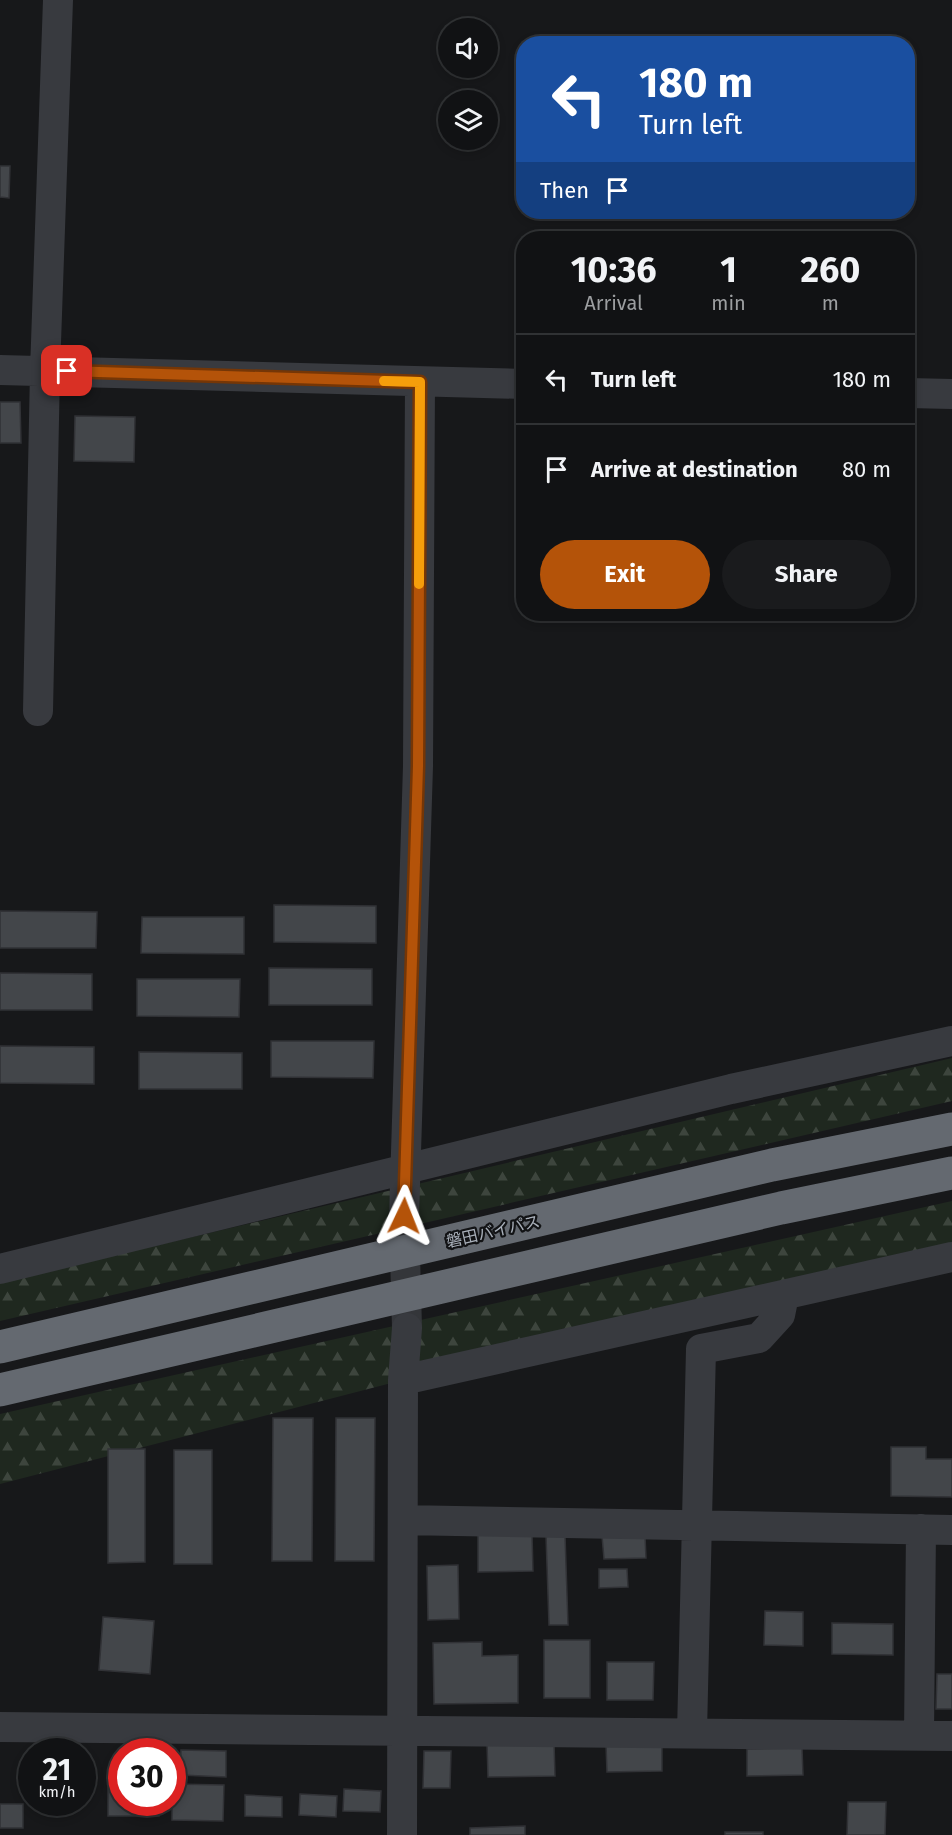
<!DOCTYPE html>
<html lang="en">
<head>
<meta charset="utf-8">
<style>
  :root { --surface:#111214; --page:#1a1b1d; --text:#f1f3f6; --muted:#9c9ea0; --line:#303234; --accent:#b45309 }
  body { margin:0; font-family:"Fira Sans","Noto Sans JP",sans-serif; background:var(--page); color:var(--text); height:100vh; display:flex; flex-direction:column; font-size:22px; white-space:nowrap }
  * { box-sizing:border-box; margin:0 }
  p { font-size:20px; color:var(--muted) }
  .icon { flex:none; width:33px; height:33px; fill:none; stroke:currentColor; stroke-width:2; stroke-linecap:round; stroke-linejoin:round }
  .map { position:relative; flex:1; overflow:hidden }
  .side { position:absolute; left:516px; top:231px; width:399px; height:390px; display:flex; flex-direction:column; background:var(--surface); border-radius:24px; box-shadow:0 3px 9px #0003,0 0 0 2px var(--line) }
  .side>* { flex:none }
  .guide { position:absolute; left:516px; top:36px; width:399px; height:183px; border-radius:24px; box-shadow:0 3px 9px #0003,0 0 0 2px var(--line); background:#1a4fa0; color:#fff; overflow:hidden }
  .buttons { position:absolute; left:438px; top:18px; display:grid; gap:12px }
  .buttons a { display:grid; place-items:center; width:60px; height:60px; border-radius:50%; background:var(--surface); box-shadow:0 3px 9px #0003,0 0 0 2px var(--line); font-size:30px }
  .speed { position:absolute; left:18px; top:1738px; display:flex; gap:12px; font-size:30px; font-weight:700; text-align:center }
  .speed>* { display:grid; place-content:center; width:78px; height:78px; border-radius:50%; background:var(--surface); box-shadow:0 3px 9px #0003,0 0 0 2px var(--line); line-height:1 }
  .speed small { font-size:15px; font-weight:400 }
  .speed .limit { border:9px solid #d22; background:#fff; color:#111 }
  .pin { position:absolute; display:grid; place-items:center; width:51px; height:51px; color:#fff; margin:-26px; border-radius:12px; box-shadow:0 3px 9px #0006 }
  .me { position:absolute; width:66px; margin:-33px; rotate:2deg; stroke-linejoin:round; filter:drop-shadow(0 0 4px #0008) }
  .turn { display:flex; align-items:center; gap:21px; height:126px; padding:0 24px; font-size:27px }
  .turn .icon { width:78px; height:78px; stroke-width:2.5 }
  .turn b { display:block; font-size:42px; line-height:51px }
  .then { display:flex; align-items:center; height:57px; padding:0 24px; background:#0003; gap:12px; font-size:22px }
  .eta { display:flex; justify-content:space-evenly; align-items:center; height:102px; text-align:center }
  .eta b { font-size:36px; font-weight:700; line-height:42px }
  .button { display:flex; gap:12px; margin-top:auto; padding:12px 24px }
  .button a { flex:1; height:69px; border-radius:36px; background:var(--accent); color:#fff; font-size:24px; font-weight:700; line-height:69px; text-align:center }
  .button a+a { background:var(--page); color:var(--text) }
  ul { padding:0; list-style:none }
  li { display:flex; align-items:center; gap:18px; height:90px; padding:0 24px; border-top:2px solid var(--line) }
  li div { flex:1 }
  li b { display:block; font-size:22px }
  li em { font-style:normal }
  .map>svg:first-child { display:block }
  .forest { fill:url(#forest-firs) }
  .building { fill:#43464a; stroke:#313236; stroke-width:1.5 }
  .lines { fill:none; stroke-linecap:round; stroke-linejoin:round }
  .minor-tunnel { stroke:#34363a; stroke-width:30; stroke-dasharray:30 15; stroke-linecap:butt }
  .minor { stroke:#383a3f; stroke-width:30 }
  .highway { stroke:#646970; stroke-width:33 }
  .route-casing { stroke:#753606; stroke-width:15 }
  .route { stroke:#b45309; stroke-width:10 }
  .slow { stroke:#f59e0b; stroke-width:10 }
  .labels { text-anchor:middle; stroke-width:4.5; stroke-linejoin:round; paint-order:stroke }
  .street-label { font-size:16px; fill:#a9b0ba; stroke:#121315 }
</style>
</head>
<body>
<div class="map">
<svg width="952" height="1835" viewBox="0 0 952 1835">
  <defs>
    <pattern id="forest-firs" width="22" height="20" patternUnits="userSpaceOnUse" patternTransform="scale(1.5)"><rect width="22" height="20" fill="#1f281f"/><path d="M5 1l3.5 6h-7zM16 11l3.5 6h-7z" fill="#3d453d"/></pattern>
  </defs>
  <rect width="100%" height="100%" fill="#17181a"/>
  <!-- forest -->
  <path class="forest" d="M952 1058V1101L0 1321V1276L31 1275Z
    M952 1201V1257L403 1380 0 1484V1414Z"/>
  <!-- building -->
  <path class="building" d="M0 166H10L9 198 0 197Z
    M0 402H20L21 443H0Z
    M75 416 135 417 134 462 74 461Z
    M274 905 376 906V943L274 942Z
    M0 911 97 912 96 948H0Z
    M142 917H244V954L141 953Z
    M269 968 372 969V1005H269Z
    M0 973 92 974V1010H0Z
    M137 979H240L239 1017 137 1016Z
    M271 1041H374L373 1078 271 1077Z
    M0 1046 94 1047V1084L0 1083Z
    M139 1052 242 1053V1089H139Z
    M273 1418H313L312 1561H272Z
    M336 1418H375L374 1561H335Z
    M891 1447H926V1459H952V1497L891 1496Z
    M108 1449H145V1562L108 1563Z
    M174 1450H212V1564H174Z
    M532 1534 533 1571 478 1572V1535Z
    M565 1535 568 1625H549L546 1536Z
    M602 1536H645L646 1558 604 1559Z
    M458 1565 459 1619 428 1620 427 1566Z
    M599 1569H627L628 1587 599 1588Z
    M765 1611 803 1612V1646L764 1645Z
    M103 1617 154 1621 150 1674 99 1670Z
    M832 1623 893 1624V1655L832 1654Z
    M544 1640H590V1698H544Z
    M482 1642V1656L518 1655V1703L434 1704 433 1643Z
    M607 1662H654L653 1700H607Z
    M937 1674H952V1709H936Z
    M554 1742 555 1776 488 1777 487 1743Z
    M662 1744V1771L607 1772 606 1745Z
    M35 1745H59V1752H34Z
    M802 1748 803 1775 747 1776V1749Z
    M181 1750 226 1751V1777L180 1775Z
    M424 1751H451L450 1788H423Z
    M108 1780H122V1803H160L159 1816H108Z
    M172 1784 224 1785 223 1821 172 1820Z
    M344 1789 381 1791 380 1812 343 1811Z
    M300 1794 337 1796 336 1817 299 1815Z
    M245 1795 282 1797V1817L245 1816Z
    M848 1802H886L885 1835H847Z
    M0 1804H23V1828H0Z
    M525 1826V1835H470V1828Z
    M725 1832H763V1835H725Z"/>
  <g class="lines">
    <!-- minor-tunnel -->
    <path class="minor-tunnel" d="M404 1217 407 1328"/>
    <!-- minor -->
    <path class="minor" d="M0 370 524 384
      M908 393 952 394
      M38 711 45 371 58 0
      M404 1217 418 766 420 382
      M0 1269 731 1089 952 1041
      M403 1380 952 1257
      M403 1520 952 1530
      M0 1727 952 1736
      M692 1733 701 1349 759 1338 780 1315 784 1295
      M919 1735 921 1529
      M402 1835 403 1380 407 1328"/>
    <!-- highway -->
    <path class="highway" d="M0 1347 772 1165 952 1129
      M0 1390 781 1208 952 1173"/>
  </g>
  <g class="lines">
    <defs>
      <path id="route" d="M67 371 420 382 418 766 404 1216"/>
    </defs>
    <!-- route casing -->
    <use href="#route" class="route-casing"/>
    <!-- route -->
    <use href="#route" class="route"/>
    <!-- slow -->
    <path class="slow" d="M384 381 420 382 419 584"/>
  </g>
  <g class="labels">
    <!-- street labels -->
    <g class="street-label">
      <text transform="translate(493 1231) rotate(-13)" y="6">磐田バイパス</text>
    </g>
  </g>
</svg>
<div class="buttons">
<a><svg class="icon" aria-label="sound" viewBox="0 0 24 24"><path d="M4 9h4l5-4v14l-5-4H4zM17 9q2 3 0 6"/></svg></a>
<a><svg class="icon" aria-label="layers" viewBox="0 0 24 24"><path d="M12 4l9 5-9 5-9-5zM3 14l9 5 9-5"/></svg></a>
</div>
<div class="speed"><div>21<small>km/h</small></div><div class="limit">30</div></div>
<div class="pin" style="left:67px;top:371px;background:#d93025"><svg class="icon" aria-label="arrive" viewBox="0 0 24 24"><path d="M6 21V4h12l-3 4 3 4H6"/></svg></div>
<svg class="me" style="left:404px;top:1216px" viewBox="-20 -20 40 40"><path d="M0-17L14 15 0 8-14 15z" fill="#b45309" stroke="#fff" stroke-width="4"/></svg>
<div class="guide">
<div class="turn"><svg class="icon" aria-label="left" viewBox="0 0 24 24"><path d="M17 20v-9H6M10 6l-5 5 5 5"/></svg><div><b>180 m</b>Turn left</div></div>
<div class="then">Then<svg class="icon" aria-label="arrive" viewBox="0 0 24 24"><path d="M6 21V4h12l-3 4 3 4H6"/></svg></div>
</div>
<section class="side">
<div class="eta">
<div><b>10:36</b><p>Arrival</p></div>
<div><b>1</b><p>min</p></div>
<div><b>260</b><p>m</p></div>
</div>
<ul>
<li><svg class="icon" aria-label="left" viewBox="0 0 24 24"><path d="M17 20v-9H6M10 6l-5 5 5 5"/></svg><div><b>Turn left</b></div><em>180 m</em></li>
<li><svg class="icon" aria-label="arrive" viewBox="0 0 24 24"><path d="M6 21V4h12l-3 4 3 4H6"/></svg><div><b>Arrive at destination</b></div><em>80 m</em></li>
</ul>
<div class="button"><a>Exit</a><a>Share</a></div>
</section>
</div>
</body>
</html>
